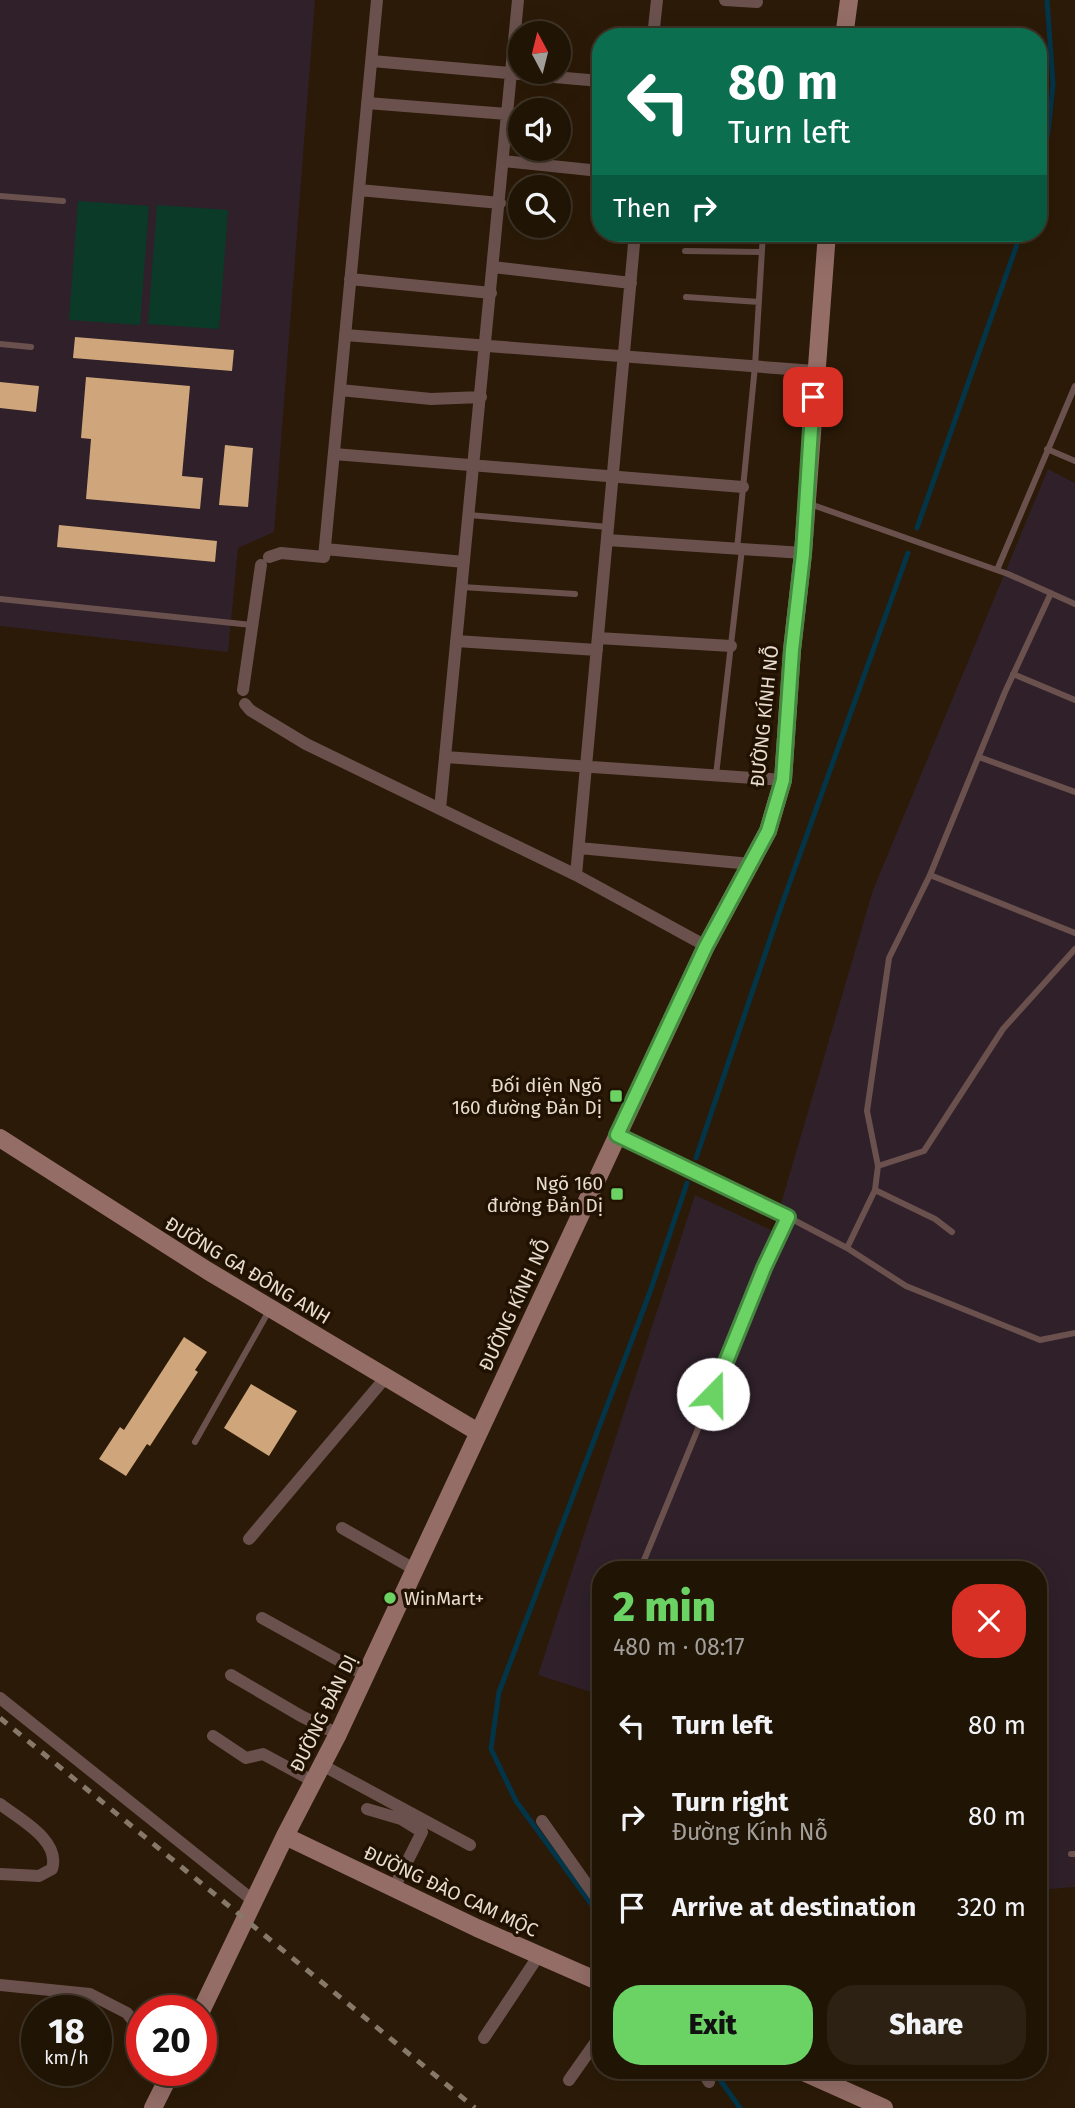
<!DOCTYPE html>
<html lang="en">
<head>
<meta charset="utf-8">
<style>
  :root { --surface:#201405; --page:#2d2113; --text:#f1f3f6; --muted:#a29e9a; --line:#3d3327; --accent:#6ad364 }
  body { margin:0; font-family:"Fira Sans",sans-serif; background:var(--page); color:var(--text); height:100vh; display:flex; flex-direction:column; font-size:26px; white-space:nowrap }
  * { box-sizing:border-box; margin:0 }
  p { font-size:23px; color:var(--muted) }
  .icon { flex:none; width:38px; height:38px; fill:none; stroke:currentColor; stroke-width:2; stroke-linecap:round; stroke-linejoin:round }
  .map { position:relative; flex:1; overflow:hidden }
  .drawer { position:absolute; left:592px; top:1561px; width:455px; height:518px; display:flex; flex-direction:column; background:var(--surface); border-radius:28px; box-shadow:0 7px 28px #0002,0 0 0 2px var(--line) }
  .drawer>* { flex:none }
  .banner { position:absolute; left:592px; top:28px; width:455px; height:214px; border-radius:28px; box-shadow:0 7px 28px #0002,0 0 0 2px var(--line); background:#0b6e4f; color:#fff; overflow:hidden }
  .needle { width:46px; rotate:353deg }
  .controls { position:absolute; left:508px; top:21px; display:grid; gap:14px }
  .controls a { display:grid; place-items:center; width:63px; height:63px; border-radius:50%; background:var(--surface); box-shadow:0 7px 28px #0002,0 0 0 2px var(--line); font-size:35px }
  .speed { position:absolute; left:21px; top:1995px; display:flex; gap:14px; font-size:35px; font-weight:700; text-align:center }
  .speed>* { display:grid; place-content:center; width:91px; height:91px; border-radius:50%; background:var(--surface); box-shadow:0 7px 28px #0002,0 0 0 2px var(--line); line-height:1 }
  .speed small { font-size:18px; font-weight:400 }
  .speed .limit { border:10px solid #d22; background:#fff; color:#111 }
  .pin { position:absolute; display:grid; place-items:center; width:60px; height:60px; color:#fff; margin:-30px; border-radius:14px; box-shadow:0 4px 10px #0006 }
  .me { position:absolute; width:77px; margin:-38px; rotate:22deg; stroke-linejoin:round; filter:drop-shadow(0 0 5px #0008) }
  .turn { display:flex; align-items:center; gap:24px; height:147px; padding:0 21px; font-size:32px }
  .turn .icon { width:91px; height:91px; stroke-width:2.5 }
  .turn b { display:block; font-size:49px; line-height:60px }
  .then { display:flex; align-items:center; height:66px; padding:0 21px; background:#0003; gap:14px; font-size:26px }
  .round { display:grid; place-items:center; flex:none; width:74px; height:74px; border-radius:28px; background:var(--page) }
  .headline { display:flex; align-items:center; justify-content:space-between; height:119px; padding:0 21px }
  h1 { font-size:42px; font-weight:800; line-height:52px; color:var(--accent) }
  .button { display:flex; gap:14px; margin-top:auto; padding:14px 21px }
  .button a { flex:1; height:80px; border-radius:28px; background:var(--accent); color:#111; font-size:28px; font-weight:800; line-height:80px; text-align:center }
  .button a+a { background:var(--page); color:var(--text) }
  ul { padding:0; list-style:none }
  li { display:flex; align-items:center; gap:21px; height:91px; padding:0 21px }
  li div { flex:1 }
  li b { display:block; font-size:26px }
  li em { font-style:normal }
  .map>svg:first-child { display:block }
  .industrial { fill:#2f202a }
  .green { fill:#0b3a28 }
  .lines { fill:none; stroke-linecap:round; stroke-linejoin:round }
  .stream { stroke:#033549; stroke-width:5 }
  .building { fill:#cfa67b }
  .lane { stroke:#6a514d; stroke-width:6 }
  .street { stroke:#6a514d; stroke-width:12 }
  .secondary { stroke:#946d67; stroke-width:18 }
  .rail { stroke:#877969; stroke-width:5; stroke-dasharray:9 9; stroke-linecap:butt }
  .route-casing { stroke:#458941; stroke-width:18 }
  .route { stroke:#6ad364; stroke-width:12 }
  .poi-dot { fill:#6ad364; stroke:#211101; stroke-width:2.5 }
  .labels { text-anchor:middle; stroke-width:7; stroke-linejoin:round; paint-order:stroke }
  .street-label { font-size:19px; fill:#e9ddd1; stroke:#211101 }
  .poi-label { font-size:19px; fill:#e9ddd1; stroke:#211101; text-anchor:end }
</style>
</head>
<body>
<div class="map">
<svg width="1075" height="2108" viewBox="0 0 1075 2108">
  <rect width="100%" height="100%" fill="#2b1a07"/>
  <!-- industrial -->
  <path class="industrial" d="M0 0H315L274 532 238 548 228 652 0 626Z
    M1048 469 1075 483V1887L1038 1890V1570H600V1695L538 1675 695 1195 773 1231 873 890Z"/>
  <!-- green -->
  <path class="green" d="M78 201 149 206 140 325 69 320Z
    M157 205 228 210 219 329 148 324Z"/>
  <g class="lines">
    <!-- stream -->
    <path class="stream" d="M1038 176 1048 133 1053 84 1047 0
      M917 528 1021 233
      M696 1158 781 907 908 553
      M600 1916 516 1801 491 1749 499 1692 650 1292 687 1183
      M713 2070 740 2108"/>
  </g>
  <!-- building -->
  <path class="building" d="M75 337 234 350 232 371 73 358Z
    M86 377 190 386 182 476 203 478 200 509 86 499 91 439 81 438Z
    M0 382 39 386 36 412 0 408Z
    M225 445 253 448 248 507 219 505Z
    M59 525 217 541 215 562 57 547Z
    M184 1337 207 1352 195 1370 198 1372 150 1446 147 1444 126 1476 99 1459 120 1427 124 1430Z
    M251 1384 297 1411 269 1456 224 1428Z"/>
  <g class="lines">
    <!-- lane -->
    <path class="lane" d="M0 196 63 201
      M685 251 762 252
      M686 297 759 302
      M0 344 31 347
      M1047 449 1075 461
      M810 504 1008 574 1075 604
      M469 515 608 527
      M737 549 755 366 763 233
      M997 570 1075 386
      M462 587 575 594
      M0 599 252 625
      M1013 674 1075 700
      M979 757 1075 792
      M716 775 742 549
      M930 875 1005 692 1051 593
      M1075 933 930 875 889 958 867 1111 878 1166 924 1151 1003 1029 1075 949
      M619 1136 788 1217 847 1248 906 1286 1040 1340 1075 1333
      M878 1166 875 1190 935 1219 952 1232
      M847 1248 875 1190
      M195 1442 270 1309
      M640 1570 764 1268 788 1217
      M1071 1854H1075"/>
    <!-- street -->
    <path class="street" d="M725 0 757 2
      M654 33 693 37
      M653 37 657 0
      M372 61 600 81
      M367 103 507 114
      M504 161 600 171
      M359 190 500 203
      M493 267 631 283
      M350 279 491 293
      M345 335 815 371
      M340 390 431 399 481 397
      M334 454 743 487
      M607 540 803 553
      M325 549 464 562
      M269 557 281 553 324 557 377 0
      M598 638 731 646
      M456 641 597 650
      M243 690 261 565
      M245 704 250 710 306 744 576 875 706 946
      M445 757 783 780
      M440 809 518 0
      M579 848 751 864
      M576 875 635 233
      M342 1528 414 1569
      M249 1539 386 1377
      M262 1618 365 1675
      M231 1675 301 1716 338 1734
      M0 1698 255 1902
      M213 1736 246 1758 263 1754 313 1781
      M322 1765 470 1845
      M0 1804C19 1819 61 1840 52 1869L39 1876 0 1874
      M367 1809 401 1819 422 1832 394 1888
      M542 1821 600 1903
      M0 1985 90 1994 127 2013 142 2033
      M484 2038 539 1955
      M702 2070 709 2082
      M569 2080 600 2036"/>
    <!-- secondary -->
    <path class="secondary" d="M844 37 849 0
      M0 1138 208 1271 478 1432
      M285 1836 477 1928 600 1982
      M201 2011 285 1836 338 1734 706 946 768 831 783 780 792 650 803 553 827 233
      M799 2070 884 2108
      M153 2108 172 2070"/>
    <!-- rail -->
    <path class="rail" d="M0 1718 475 2108"/>
  </g>
  <g class="lines">
    <defs>
      <path id="route" d="M713 1394 764 1268 788 1217 617 1135 706 946 768 831 783 780 792 650 803 554 813 397"/>
    </defs>
    <!-- route casing -->
    <use href="#route" class="route-casing"/>
    <!-- route -->
    <use href="#route" class="route"/>
  </g>
  <!-- markers -->
  <g class="poi-dot">
    <rect x="609" y="1089" width="14" height="14" rx="3.5"/>
    <rect x="610" y="1187" width="14" height="14" rx="3.5"/>
    <circle cx="390" cy="1598" r="7"/>
  </g>
  <g class="labels">
    <!-- street labels -->
    <g class="street-label">
      <text transform="translate(764 716) rotate(-84)" y="7">ĐƯỜNG KÍNH NỖ</text>
      <text transform="translate(248 1270) rotate(31)" y="7">ĐƯỜNG GA ĐÔNG ANH</text>
      <text transform="translate(514 1305) rotate(-65)" y="7">ĐƯỜNG KÍNH NỖ</text>
      <text transform="translate(323 1713) rotate(-64)" y="7">ĐƯỜNG ĐẢN DỊ</text>
      <text transform="translate(451 1891) rotate(25)" y="7">ĐƯỜNG ĐÀO CAM MỘC</text>
    </g>
    <!-- poi labels -->
    <g class="poi-label">
      <text x="602" y="1092">Đối diện Ngõ<tspan x="602" dy="22">160 đường Đản Dị</tspan></text>
      <text x="603" y="1190">Ngõ 160<tspan x="603" dy="22">đường Đản Dị</tspan></text>
      <text x="404" y="1605" text-anchor="start">WinMart+</text>
    </g>
  </g>
</svg>
<div class="controls">
<a><svg class="needle" viewBox="-14 -14 28 28"><path d="M0-13l5 13h-10z" fill="#e53935"/><path d="M0 13l5-13h-10z" fill="#a29e9a"/></svg></a>
<a><svg class="icon" aria-label="sound" viewBox="0 0 24 24"><path d="M4 9h4l5-4v14l-5-4H4zM17 9q2 3 0 6"/></svg></a>
<a><svg class="icon" aria-label="search" viewBox="0 0 24 24"><circle cx="10" cy="10" r="6"/><path d="M15 15l6 6"/></svg></a>
</div>
<div class="speed"><div>18<small>km/h</small></div><div class="limit">20</div></div>
<div class="pin" style="left:813px;top:397px;background:#d93025"><svg class="icon" aria-label="arrive" viewBox="0 0 24 24"><path d="M6 21V4h12l-3 4 3 4H6"/></svg></div>
<svg class="me" style="left:713px;top:1394px" viewBox="-20 -20 40 40"><circle r="19" fill="#fff"/><path d="M0-13L10 11 0 6-10 11z" fill="#6ad364"/></svg>
<div class="banner">
<div class="turn"><svg class="icon" aria-label="left" viewBox="0 0 24 24"><path d="M17 20v-9H6M10 6l-5 5 5 5"/></svg><div><b>80 m</b>Turn left</div></div>
<div class="then">Then<svg class="icon" aria-label="right" viewBox="0 0 24 24"><path d="M7 20v-9h11M14 6l5 5-5 5"/></svg></div>
</div>
<section class="drawer">
<div class="headline"><div><h1>2 min</h1><p>480 m · 08:17</p></div><a class="round" style="background:#d93025;color:#fff"><svg class="icon" aria-label="close" viewBox="0 0 24 24"><path d="M6 6l12 12M18 6L6 18"/></svg></a></div>
<ul>
<li><svg class="icon" aria-label="left" viewBox="0 0 24 24"><path d="M17 20v-9H6M10 6l-5 5 5 5"/></svg><div><b>Turn left</b></div><em>80 m</em></li>
<li><svg class="icon" aria-label="right" viewBox="0 0 24 24"><path d="M7 20v-9h11M14 6l5 5-5 5"/></svg><div><b>Turn right</b><p>Đường Kính Nỗ</p></div><em>80 m</em></li>
<li><svg class="icon" aria-label="arrive" viewBox="0 0 24 24"><path d="M6 21V4h12l-3 4 3 4H6"/></svg><div><b>Arrive at destination</b></div><em>320 m</em></li>
</ul>
<div class="button"><a>Exit</a><a>Share</a></div>
</section>
</div>
</body>
</html>
